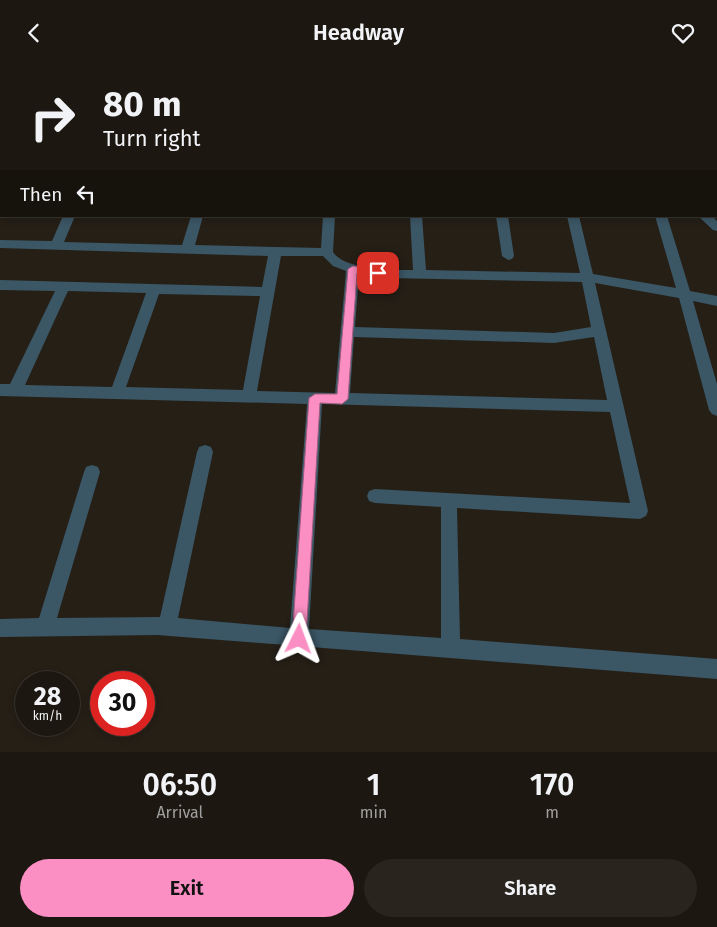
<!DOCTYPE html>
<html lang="en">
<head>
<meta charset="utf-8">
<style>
  :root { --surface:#1c1710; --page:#29241e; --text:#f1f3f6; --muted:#a09f9f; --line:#3a3630; --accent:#fb8fc3 }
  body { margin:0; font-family:"Fira Sans",sans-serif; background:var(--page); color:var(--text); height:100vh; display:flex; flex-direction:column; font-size:19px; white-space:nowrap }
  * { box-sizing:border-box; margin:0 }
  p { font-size:16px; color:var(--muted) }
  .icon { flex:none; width:28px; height:28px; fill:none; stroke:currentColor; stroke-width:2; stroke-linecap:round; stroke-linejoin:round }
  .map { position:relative; height:687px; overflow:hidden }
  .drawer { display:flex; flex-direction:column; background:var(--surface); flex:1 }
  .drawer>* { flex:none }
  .guide { position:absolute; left:0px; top:0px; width:718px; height:152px; box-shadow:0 2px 8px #0003,0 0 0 1px var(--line); background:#1c1710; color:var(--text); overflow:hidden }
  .speed { position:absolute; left:15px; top:606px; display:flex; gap:10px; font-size:25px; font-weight:700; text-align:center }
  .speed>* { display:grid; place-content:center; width:65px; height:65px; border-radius:50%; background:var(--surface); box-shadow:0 2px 8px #0003,0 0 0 1px var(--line); line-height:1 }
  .speed small { font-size:12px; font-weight:400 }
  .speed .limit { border:8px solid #d22; background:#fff; color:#111 }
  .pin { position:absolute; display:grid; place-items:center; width:42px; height:42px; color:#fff; margin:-21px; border-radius:10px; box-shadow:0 2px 8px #0006 }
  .me { position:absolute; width:55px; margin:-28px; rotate:3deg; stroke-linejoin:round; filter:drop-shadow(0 0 4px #0008) }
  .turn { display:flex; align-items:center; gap:18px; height:105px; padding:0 20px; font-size:22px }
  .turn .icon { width:65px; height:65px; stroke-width:2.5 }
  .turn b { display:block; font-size:35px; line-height:42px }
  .then { display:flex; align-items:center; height:48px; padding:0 20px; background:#0003; gap:10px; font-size:19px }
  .eta { display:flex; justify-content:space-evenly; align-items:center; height:85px; text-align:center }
  .eta b { font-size:30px; font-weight:600; line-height:35px }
  .cta { display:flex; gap:10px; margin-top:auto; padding:10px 20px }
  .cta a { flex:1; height:58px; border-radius:30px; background:var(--accent); color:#111; font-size:20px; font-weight:600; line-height:58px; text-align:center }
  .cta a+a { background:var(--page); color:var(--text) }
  header { display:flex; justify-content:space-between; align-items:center; height:65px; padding:0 20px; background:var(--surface); font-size:22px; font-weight:600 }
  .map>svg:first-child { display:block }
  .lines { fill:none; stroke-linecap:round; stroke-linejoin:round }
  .minor { fill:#3b5665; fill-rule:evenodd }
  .route { fill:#fb8fc3; stroke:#a35d7f }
</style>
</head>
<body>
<header><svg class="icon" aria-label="back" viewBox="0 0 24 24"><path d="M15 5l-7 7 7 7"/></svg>Headway<svg class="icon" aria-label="heart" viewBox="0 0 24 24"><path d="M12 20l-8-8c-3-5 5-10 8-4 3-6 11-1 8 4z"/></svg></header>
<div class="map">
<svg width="717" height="687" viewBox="0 0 717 687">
  <rect width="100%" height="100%" fill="#251f16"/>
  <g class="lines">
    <!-- minor -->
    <path class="minor" d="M203 0H213V1H203Z
      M333 0H343V1H333Z
      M540 0H550V1H540Z
      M648 0H659L660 1H649Z
      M0 4H1V10H0Z
      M0 36H1V42H0Z
      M716 53H717V60H716Z
      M716 76H717V82H716Z
      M716 118H717V126H716Z
      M63 151H75L64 177 182 180 191 151H203L195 180 321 183 323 151H335L333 187C344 205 394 205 413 205L410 151H422L426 205 580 208 567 151H579L593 209 676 223 655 151H667L690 226 717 231V241L693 236 717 319V351L712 349 709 345 679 233 595 218 648 446 646 451 640 454 457 443 460 574 717 594V614L157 570 0 572V554L39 553 84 407 86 402 92 400 98 402 100 407 57 553 160 552 197 387 199 382 205 380 211 382 213 387 178 553 290 563 307 339 0 331V319H10L55 226 0 225V215L262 222 268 191 0 183V175L52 176ZM281 191H323L333 201 346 206 335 328 257 326ZM359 209 388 213 582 217 591 262 554 268 355 262ZM68 226 146 228 112 322 25 320ZM159 229 260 231 243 325 126 322ZM354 272 554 278 594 272 607 335 350 328ZM322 339 610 347 630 438 375 424 369 426 367 431 369 436 375 438 441 442V573L309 564Z
      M496 151H508L514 191 512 194 508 195 502 191Z
      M698 151H712L717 156V166L713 165Z"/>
  </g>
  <!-- route -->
  <path class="route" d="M353 201 378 205 383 208 378 212 357 208 348 334 342 339 320 338 306 574 304 579 299 581 294 579 292 574 309 333 315 329H337L348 204Z"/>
</svg>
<div class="speed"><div>28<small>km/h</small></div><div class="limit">30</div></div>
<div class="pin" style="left:378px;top:208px;background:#d93025"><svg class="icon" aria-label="arrive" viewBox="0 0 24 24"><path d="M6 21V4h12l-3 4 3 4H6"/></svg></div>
<svg class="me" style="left:299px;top:574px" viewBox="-20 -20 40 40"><path d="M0-17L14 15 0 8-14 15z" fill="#fb8fc3" stroke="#fff" stroke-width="4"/></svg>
<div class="guide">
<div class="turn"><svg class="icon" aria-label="right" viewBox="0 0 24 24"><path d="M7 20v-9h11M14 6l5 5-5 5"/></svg><div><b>80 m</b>Turn right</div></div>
<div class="then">Then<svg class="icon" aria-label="left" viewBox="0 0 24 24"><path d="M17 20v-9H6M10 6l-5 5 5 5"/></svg></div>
</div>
</div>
<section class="drawer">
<div class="eta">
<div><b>06:50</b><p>Arrival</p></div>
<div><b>1</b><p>min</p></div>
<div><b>170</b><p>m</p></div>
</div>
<div class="cta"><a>Exit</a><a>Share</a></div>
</section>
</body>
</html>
